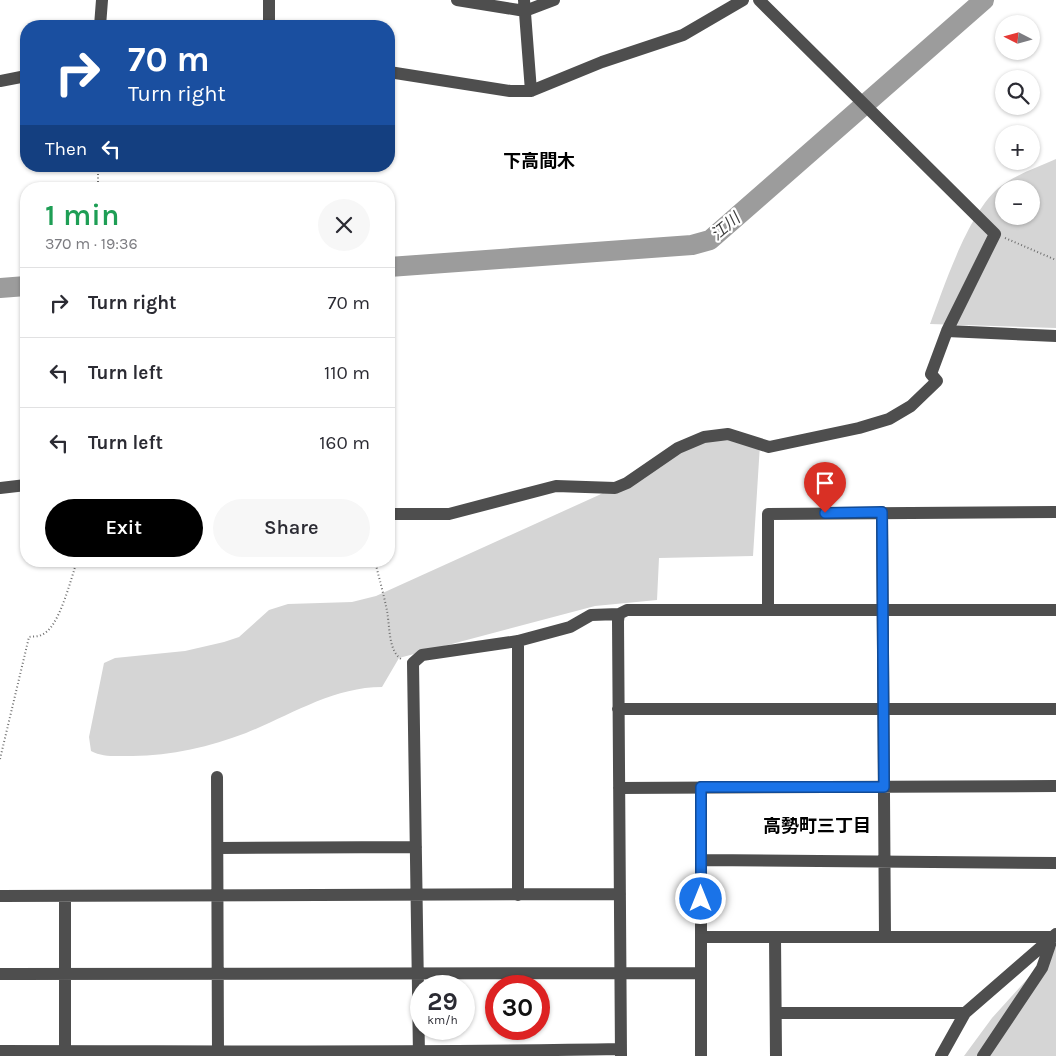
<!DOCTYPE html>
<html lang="en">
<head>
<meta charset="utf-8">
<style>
  :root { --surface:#fff; --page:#f7f7f7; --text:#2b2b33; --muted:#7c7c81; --line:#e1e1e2; --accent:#000 }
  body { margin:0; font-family:Karla,"Noto Sans JP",sans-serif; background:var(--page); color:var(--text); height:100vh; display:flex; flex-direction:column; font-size:19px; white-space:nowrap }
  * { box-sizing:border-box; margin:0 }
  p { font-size:16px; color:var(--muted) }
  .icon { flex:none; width:28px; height:28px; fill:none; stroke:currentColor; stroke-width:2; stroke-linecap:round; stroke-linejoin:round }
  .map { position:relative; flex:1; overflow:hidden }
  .panel { position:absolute; left:20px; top:182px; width:375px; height:385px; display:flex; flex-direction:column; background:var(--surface); border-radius:20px; box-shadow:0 1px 4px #0004 }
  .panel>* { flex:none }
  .hud { position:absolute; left:20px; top:20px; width:375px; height:152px; border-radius:20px; box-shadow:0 1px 4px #0004; background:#1a4fa0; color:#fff; overflow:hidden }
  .needle { width:32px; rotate:276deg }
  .controls { position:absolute; left:995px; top:15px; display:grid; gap:10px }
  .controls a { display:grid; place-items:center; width:45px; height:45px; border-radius:50%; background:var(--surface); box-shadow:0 1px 4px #0004; font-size:25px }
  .speed { position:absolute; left:410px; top:975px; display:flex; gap:10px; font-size:25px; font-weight:700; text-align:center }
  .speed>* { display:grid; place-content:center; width:65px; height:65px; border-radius:50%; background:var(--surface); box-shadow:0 1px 4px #0004; line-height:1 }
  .speed small { font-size:12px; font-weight:400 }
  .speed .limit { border:8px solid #d22; background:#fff; color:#111 }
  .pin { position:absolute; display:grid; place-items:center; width:42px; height:42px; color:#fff; margin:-51px -21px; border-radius:50% 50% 50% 0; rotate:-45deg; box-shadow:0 0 5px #0007 }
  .pin .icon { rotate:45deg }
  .me { position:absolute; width:55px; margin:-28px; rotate:0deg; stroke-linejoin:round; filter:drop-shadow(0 0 4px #0008) }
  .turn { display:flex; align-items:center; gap:18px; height:105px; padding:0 25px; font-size:22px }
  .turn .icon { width:65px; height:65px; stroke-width:2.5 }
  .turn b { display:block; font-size:35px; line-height:42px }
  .then { display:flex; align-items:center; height:48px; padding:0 25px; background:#0003; gap:10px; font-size:19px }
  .round { display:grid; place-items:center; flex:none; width:52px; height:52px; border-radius:26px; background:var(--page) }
  .head { display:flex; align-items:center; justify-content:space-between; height:85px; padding:0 25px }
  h1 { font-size:30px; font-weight:600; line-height:38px; color:#1e9e55 }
  .primary-button { display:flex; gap:10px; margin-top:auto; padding:10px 25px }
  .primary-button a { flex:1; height:58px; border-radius:30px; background:var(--accent); color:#fff; font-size:20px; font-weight:600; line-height:58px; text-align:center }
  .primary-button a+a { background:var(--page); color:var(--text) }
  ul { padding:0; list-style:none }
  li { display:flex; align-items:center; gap:15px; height:70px; padding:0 25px; border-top:1px solid var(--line) }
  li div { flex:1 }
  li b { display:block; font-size:19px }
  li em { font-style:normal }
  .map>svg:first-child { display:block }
  .green { fill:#d5d5d5; fill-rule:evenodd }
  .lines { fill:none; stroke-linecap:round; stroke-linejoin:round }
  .river { stroke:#9c9c9c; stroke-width:20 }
  .path { stroke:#707070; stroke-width:2; stroke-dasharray:1 2.5; stroke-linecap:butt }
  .minor { stroke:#4e4e4e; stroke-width:12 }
  .route-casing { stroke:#114b97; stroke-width:12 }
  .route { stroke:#1a73e8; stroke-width:9 }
  .labels { text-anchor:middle; stroke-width:4.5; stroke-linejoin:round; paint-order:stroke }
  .water-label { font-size:16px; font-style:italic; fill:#3d3d3d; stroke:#fff }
  .quarter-label { font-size:18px; font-weight:bold; fill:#000; stroke:#fff }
</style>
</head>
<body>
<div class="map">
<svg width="1056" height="1056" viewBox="0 0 1056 1056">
  <rect width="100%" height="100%" fill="#fff"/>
  <!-- green -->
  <path class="green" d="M1056 159V328L930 324C944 287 969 210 1001 186 1017 174 1038 167 1056 159ZM1004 189H1031V216H1004Z
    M704 437 760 444 753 556 659 558 657 600 595 606 399 658 382 687C333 687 291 715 246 733 209 747 167 757 127 756 114 756 102 757 91 751L89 737 104 663 115 658 185 651 224 642 239 637 269 610 288 604 352 602 376 596 599 495Z
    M1056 947V1056H964L992 1018Z"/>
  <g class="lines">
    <!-- river -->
    <path class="river" d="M389 267 692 245 710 240 984 0
      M0 288 26 286"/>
    <!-- path -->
    <path class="path" d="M98 189V166
      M1005 238 1056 260
      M375 561C379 578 384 595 387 611 390 626 388 650 401 659
      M0 759 29 637C33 636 38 637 41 635 59 630 71 578 77 561"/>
    <!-- minor -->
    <path class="minor" d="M457 0 525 11 554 0
      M524 0 531 91
      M100 26 102 0
      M269 26V0
      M389 72 510 91H531L602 62 683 35 743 0
      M0 81 26 76
      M947 331 1056 336
      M0 488 26 485
      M882 512 885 937
      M389 514H449L556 486 615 488 627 483 678 448 704 437 728 434 769 447 859 428 889 419 911 406 937 381 931 374 947 331 995 234 759 0
      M768 609V514L1056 512
      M518 641V895
      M618 709H1056
      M217 777 218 1056
      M701 787V1056
      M619 788 1056 786
      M218 848 416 847
      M701 860 1056 863
      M0 896 620 894
      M65 897V1056
      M701 937H1053
      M775 937 776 1056
      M0 974 701 973
      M776 1013H965
      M0 1051C207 1051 414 1053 621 1049
      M419 1056 413 663 422 655 518 641 570 627 591 615 619 614
      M621 1056 618 621 619 614 627 610H1056
      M941 1056 965 1013 1056 934
      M983 1056 1042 968 1052 939"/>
  </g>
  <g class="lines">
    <defs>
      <path id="route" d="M701 899V787H884L882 512 825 513"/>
    </defs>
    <!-- route casing -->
    <use href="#route" class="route-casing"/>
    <!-- route -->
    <use href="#route" class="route"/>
  </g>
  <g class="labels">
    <!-- water labels -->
    <g class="water-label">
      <text transform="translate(725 226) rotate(-40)" y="6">江川</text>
    </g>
    <!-- quarter labels -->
    <g class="quarter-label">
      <text x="539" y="167">下高間木</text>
      <text x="817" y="832">高勢町三丁目</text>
    </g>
  </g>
</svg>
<div class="controls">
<a><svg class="needle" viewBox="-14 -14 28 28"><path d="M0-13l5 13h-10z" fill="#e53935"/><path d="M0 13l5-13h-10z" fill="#7c7c81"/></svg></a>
<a><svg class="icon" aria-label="search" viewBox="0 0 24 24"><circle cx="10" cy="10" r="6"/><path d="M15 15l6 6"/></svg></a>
<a>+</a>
<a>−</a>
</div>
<div class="speed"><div>29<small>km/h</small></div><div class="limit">30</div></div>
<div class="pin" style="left:825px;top:513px;background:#d93025"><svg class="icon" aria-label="arrive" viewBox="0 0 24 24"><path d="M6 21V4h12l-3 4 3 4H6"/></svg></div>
<svg class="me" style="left:701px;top:899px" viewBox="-20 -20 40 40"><circle r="17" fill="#1a73e8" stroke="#fff" stroke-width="3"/><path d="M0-11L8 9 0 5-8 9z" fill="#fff"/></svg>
<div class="hud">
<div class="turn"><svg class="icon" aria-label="right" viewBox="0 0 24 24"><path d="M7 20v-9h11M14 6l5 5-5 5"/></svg><div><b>70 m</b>Turn right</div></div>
<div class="then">Then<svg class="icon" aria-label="left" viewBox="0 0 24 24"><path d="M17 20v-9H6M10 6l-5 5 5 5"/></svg></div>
</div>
<section class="panel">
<div class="head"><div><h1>1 min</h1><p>370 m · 19:36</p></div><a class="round"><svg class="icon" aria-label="close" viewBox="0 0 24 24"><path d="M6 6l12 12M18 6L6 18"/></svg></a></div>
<ul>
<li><svg class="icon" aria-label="right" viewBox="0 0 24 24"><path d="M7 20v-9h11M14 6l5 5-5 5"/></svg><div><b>Turn right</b></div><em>70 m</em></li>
<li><svg class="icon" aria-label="left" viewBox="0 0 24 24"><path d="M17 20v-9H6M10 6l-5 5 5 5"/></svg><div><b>Turn left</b></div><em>110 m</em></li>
<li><svg class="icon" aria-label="left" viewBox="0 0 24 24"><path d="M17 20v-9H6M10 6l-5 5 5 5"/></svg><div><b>Turn left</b></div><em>160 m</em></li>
</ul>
<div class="primary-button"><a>Exit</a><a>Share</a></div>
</section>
</div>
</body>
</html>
